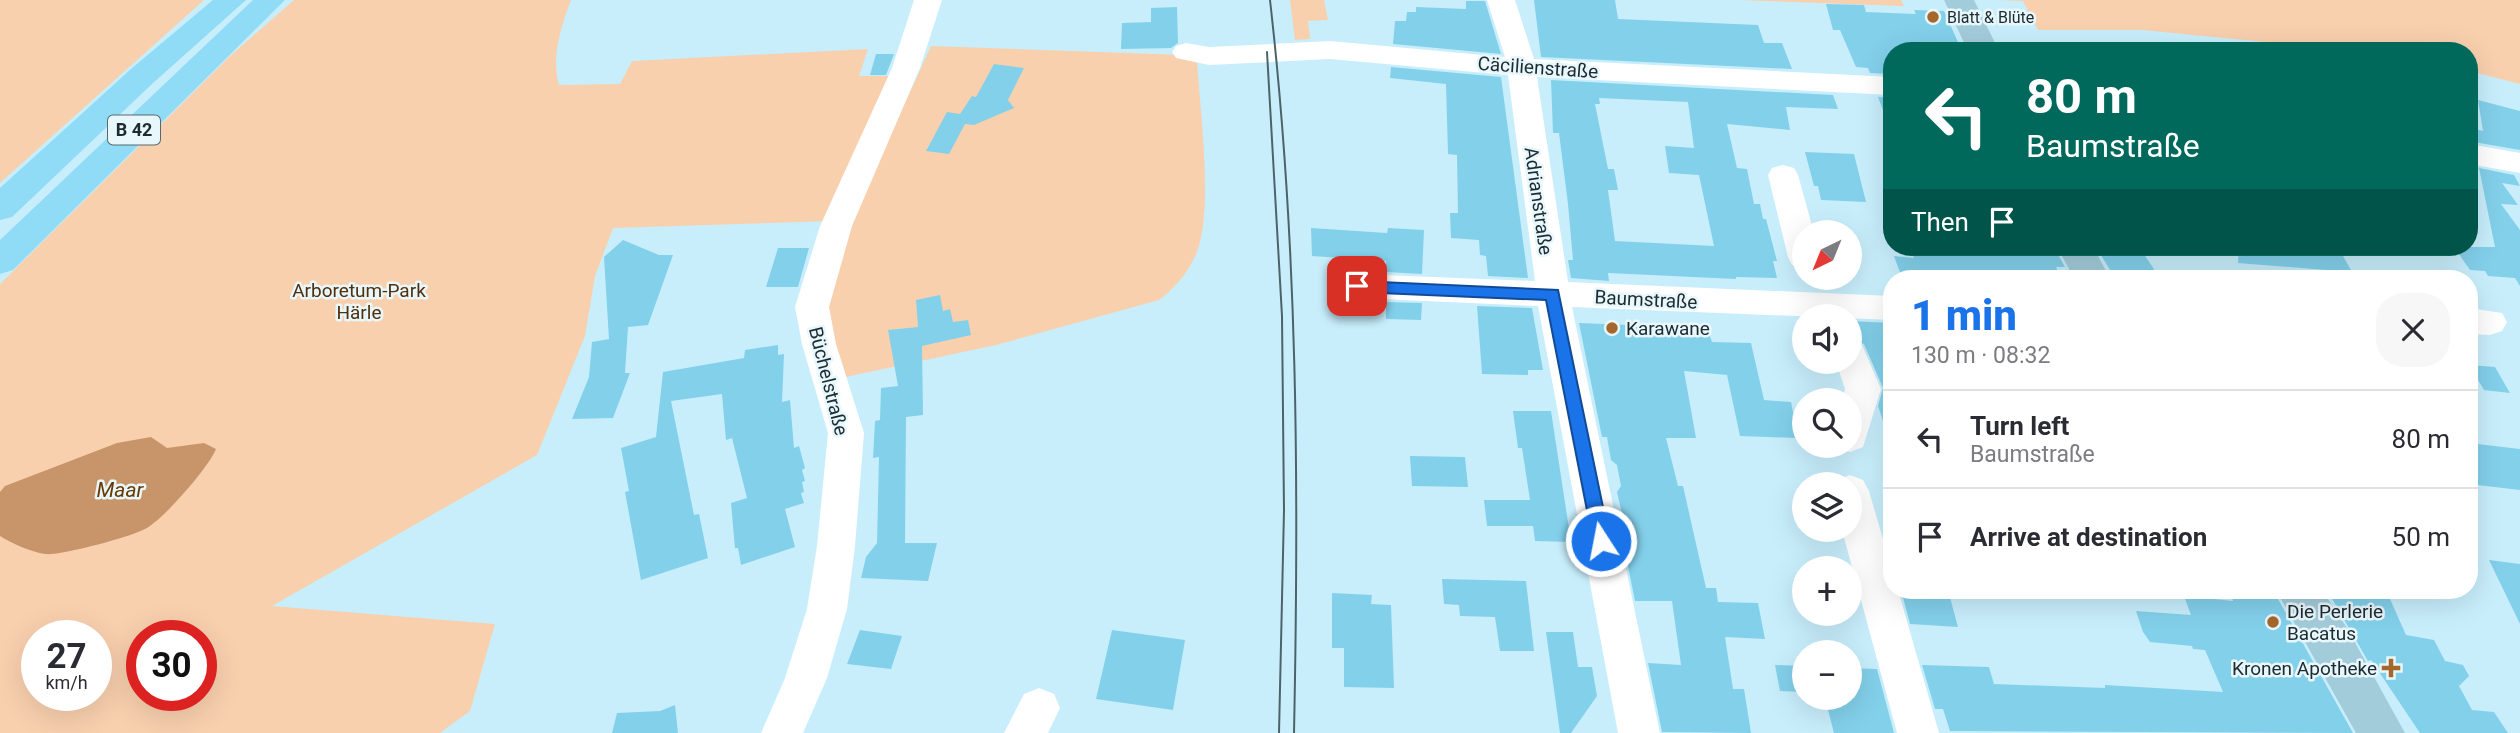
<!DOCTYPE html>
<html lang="en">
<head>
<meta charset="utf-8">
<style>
  :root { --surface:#fff; --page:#f7f7f7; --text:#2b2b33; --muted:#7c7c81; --line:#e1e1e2; --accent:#1a73e8 }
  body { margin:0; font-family:Roboto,sans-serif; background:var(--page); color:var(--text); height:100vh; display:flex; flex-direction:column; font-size:26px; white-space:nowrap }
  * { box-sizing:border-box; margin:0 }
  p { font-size:23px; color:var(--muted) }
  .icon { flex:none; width:38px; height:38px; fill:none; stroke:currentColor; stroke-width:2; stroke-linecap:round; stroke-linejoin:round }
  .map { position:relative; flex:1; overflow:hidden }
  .drawer { position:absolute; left:1883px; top:270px; width:595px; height:329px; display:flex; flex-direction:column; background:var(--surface); border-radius:28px; box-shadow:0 7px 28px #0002 }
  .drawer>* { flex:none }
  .banner { position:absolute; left:1883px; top:42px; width:595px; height:214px; border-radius:28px; box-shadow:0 7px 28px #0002; background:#00695c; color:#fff; overflow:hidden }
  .needle { width:46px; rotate:223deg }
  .fabs { position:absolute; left:1792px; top:220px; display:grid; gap:14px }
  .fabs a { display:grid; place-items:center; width:70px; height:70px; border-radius:50%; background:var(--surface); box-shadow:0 7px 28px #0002; font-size:35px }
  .speed { position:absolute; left:21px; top:620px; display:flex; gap:14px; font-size:35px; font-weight:700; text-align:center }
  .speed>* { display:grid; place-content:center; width:91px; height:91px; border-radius:50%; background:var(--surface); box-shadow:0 7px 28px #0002; line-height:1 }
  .speed small { font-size:18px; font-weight:400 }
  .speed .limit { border:10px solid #d22; background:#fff; color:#111 }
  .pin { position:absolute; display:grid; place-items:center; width:60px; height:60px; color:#fff; margin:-30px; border-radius:14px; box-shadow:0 4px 10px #0006 }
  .me { position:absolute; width:77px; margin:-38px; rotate:349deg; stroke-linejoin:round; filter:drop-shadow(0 0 5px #0008) }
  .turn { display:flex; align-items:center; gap:24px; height:147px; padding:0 28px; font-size:32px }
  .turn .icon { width:91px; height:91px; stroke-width:2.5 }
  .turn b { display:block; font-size:49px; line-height:60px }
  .then { display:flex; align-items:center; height:66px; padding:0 28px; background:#0003; gap:14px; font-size:26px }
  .round { display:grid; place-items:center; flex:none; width:74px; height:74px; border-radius:28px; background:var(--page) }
  .summary { display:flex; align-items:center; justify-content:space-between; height:119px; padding:0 28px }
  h1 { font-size:42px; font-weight:800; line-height:52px; color:var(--accent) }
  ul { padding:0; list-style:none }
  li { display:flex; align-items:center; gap:21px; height:98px; padding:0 28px; border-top:2px solid var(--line) }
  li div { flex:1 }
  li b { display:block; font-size:26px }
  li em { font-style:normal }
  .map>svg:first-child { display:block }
  .green { fill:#f9d0ae; fill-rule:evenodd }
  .water { fill:#c79569 }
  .building { fill:#83d0eb; fill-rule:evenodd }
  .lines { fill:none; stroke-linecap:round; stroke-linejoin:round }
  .minor { fill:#fff; fill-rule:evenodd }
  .major { fill:#a3ccda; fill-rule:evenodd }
  .highway { fill:#90dbf5; fill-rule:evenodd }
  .tram { stroke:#4d636a; stroke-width:2 }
  .route { fill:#1a73e8; stroke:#114b97; stroke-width:2 }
  .poi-dot { fill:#a5682c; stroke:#e8f7fc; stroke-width:2.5 }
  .labels { text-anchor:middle; stroke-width:5; stroke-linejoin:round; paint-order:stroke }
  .far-poi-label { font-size:16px; fill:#1c2b30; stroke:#e8f7fc; text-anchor:start }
  .shield { fill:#e8f7fc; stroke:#59686d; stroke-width:2 }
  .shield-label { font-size:18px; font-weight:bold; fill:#1c2b30 }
  .street-label { font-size:19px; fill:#1c2b30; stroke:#e8f7fc }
  .park-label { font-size:19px; fill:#52300c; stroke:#e8f7fc }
  .poi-label { font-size:19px; fill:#1c2b30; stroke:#e8f7fc; text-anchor:start }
  .water-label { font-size:21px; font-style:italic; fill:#683900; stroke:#e8f7fc }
</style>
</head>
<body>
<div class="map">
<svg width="2520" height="733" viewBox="0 0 2520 733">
  <rect width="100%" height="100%" fill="#c8eefc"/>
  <!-- green -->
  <path class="green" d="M0 0H204L0 183Z
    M294 0H571C561 27 551 57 559 85L620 84 632 61 868 49 859 76H898L832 221 613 228 595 276 585 336 537 455 272 606 495 624 470 711 440 733H0V284L231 55ZM37 635H96V695H37ZM142 635H201V695H142Z
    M1290 0H1324L1328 20 1308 21 1310 39 1295 40Z
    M1738 0H1901L1904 6Z
    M1999 0H2520V84L2469 71V51H2357L2142 30H2038L2023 1Z
    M931 46 1183 55 1197 60C1200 111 1213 203 1198 249 1190 271 1176 287 1159 300L996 345 841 378 821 300 849 225Z"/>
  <!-- water -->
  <path class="water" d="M151 437 167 448 204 443 216 449C209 467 162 521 145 529 130 537 60 556 45 554 31 552 11 543 0 536V492L5 486 117 443Z"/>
  <!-- building -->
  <path class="building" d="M1534 0H1615L1618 19 1758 25 1764 43H1782L1792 69 1541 57Z
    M1466 1H1485L1501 54 1393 44 1395 21H1406L1407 12H1416V7L1466 9Z
    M1826 4 1864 5 1866 12 1916 14 1914 10 1944 11 1962 51H1892V74L1870 73 1868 68 1856 67 1840 30H1833Z
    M1177 7 1178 43 1171 48 1121 49 1122 23 1151 22V8Z
    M876 54H894L886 75H870Z
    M994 64 1024 68 1008 100 1014 108 974 125 965 124 949 154 926 151 947 112 960 114 972 96 976 97Z
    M1391 67 1501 77 1528 278 1488 276 1486 256 1480 255 1479 240 1451 238 1450 213H1458L1457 155 1448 154 1446 84 1390 78Z
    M1551 80 1833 95 1838 109 1786 107 1790 130 1727 124 1737 168 1747 169 1754 204H1760L1763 219H1766L1777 261H1773L1777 278 1736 277V279L1608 273 1609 281 1571 278 1568 260H1573L1568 204 1559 133H1553ZM1599 98 1688 102 1694 148 1665 146 1669 173 1699 175 1714 246 1615 241 1608 190H1618L1614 169H1608L1595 104H1600Z
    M1878 97 1892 98V126H1889Z
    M2478 100 2520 111V150L2474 142 2471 128 2483 131Z
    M1805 152 1854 154 1866 202 1821 200 1818 186H1814Z
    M2479 168 2514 175 2520 186 2502 183 2518 205 2501 204 2520 230V286L2515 278 2488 276 2485 271 2470 270 2454 247H2495Z
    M1311 228 1387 233 1388 228 1424 230 1422 274 1386 272V261L1312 256Z
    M623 240 659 255H673L648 325 628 327 625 373H630L613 418 572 419 589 377 592 342 609 339 604 257Z
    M1909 247H2054L2065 267H2056L2061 278H1902L1894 256 1914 258Z
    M2096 247H2139L2160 278H2115Z
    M2239 247H2338L2352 272 2238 263Z
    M778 248H809L798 287H766Z
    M940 295 943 311 950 309 953 322 968 320 971 335 922 346 923 415 906 417 905 543H937L928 581 861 578 866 557 877 543 879 457 873 458 875 421 880 420 881 388 898 386 888 330 918 327 916 300Z
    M1386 302 1422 303 1421 320 1386 319Z
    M1477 306 1532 308 1543 370H1528V375L1482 374Z
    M1850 321 1892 323V433H1887L1878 406 1883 388 1864 344 1855 340Z
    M1579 323 1707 328 1712 342 1751 343 1764 400 1791 402 1798 438 1740 436 1727 375 1684 371 1696 438H1666L1678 486H1683L1706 588H1716L1718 602 1758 603 1765 639 1725 637 1733 689H1744L1751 733 1662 732 1648 663 1681 665 1672 601H1635L1619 522H1624L1617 492 1621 486 1617 465 1611 460 1607 437H1602Z
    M778 345V355L784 354 782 402 790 400 794 448 799 446 805 468 802 470 805 481 802 482 804 492 801 493 804 503 785 509 795 547 741 565 738 548H735L731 503 747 498 732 438 726 440 722 394 671 401 694 515 699 514 708 558 641 580 625 492 629 491 621 448 656 437 663 372 744 358 745 350Z
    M2469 365 2495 367 2510 393 2484 390Z
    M1513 411H1551L1571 542 1535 541 1533 526H1487L1484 500H1530L1522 448H1518Z
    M2469 443 2520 449V490L2469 484Z
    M1410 456 1465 457 1468 487 1412 486Z
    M2489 560 2520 564V624Z
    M1442 579 1526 581 1534 651H1500L1495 617 1460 616 1459 605 1444 604Z
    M1901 590H1948L1958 627 1910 624Z
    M2230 590H2273L2353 733 1950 731 1943 709H1935L1922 665 1989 667 1994 684 2105 688V685L2223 692 2205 650 2193 649 2192 646 2150 642 2143 632 2136 611 2191 615 2184 596 2233 601Z
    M2327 590H2386L2406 635 2434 640 2445 661 2463 665 2469 676 2459 686 2472 710 2494 712 2508 733H2420L2371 660 2368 661Z
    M1332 593 1372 595 1371 604 1391 605 1394 688 1344 687V648H1332Z
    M860 630 902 636 891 669 847 664Z
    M1112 630 1185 640 1173 710 1096 699Z
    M1546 632H1573L1578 667H1592L1597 696 1571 733H1560Z
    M1775 665 1804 666V692L1780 691Z
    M1850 668 1877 669 1894 733H1834L1825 698H1855Z
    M675 705 678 733H612L617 713 660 711Z"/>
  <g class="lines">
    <!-- minor -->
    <path class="minor" d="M914 0H942L920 68 852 226 829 307 836 344 864 433 855 546 847 609 827 678 803 733H761L785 678 807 609 817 546 828 433 802 344 795 307 820 226 892 68Z
      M1487 0H1515L1534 59 1892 77V95L1537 77 1568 282 1892 296V320L1572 307 1660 733H1618L1538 306 1358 298 1346 295 1341 286 1346 277 1358 274 1535 281 1508 75 1330 59 1209 65 1176 58 1172 52 1176 46 1186 43 1209 47 1330 41 1505 57Z
      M2469 144 2520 153V173L2469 164Z
      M1783 165 1794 168 1798 175 1814 233H1804V269L1792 265 1788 257 1768 175 1772 168Z
      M2469 308 2502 313 2507 322 2502 331 2490 335 2469 334Z
      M1850 341 1862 345 1881 389 1863 447 1850 452 1837 446H1850V401H1842L1845 389 1836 362H1850Z
      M1850 475 1863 480 1869 491 1892 570V590H1898L1939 733H1897L1842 530H1850V485H1834L1837 480Z
      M1039 688 1054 694 1060 708 1048 733H1004L1024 694Z"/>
    <!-- major -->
    <path class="major" d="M1944 0H1974L1999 51H1968Z
      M2057 247H2093L2110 278H2074Z
      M2276 590H2322L2347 628 2405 733H2356Z"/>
    <!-- highway -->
    <path class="highway" d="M213 0H246L153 83 12 217 0 220V188L131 69Z
      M253 0H285L13 270 0 274V240Z"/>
    <!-- tram -->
    <path class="tram" d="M1270 0C1298 244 1299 488 1294 733
      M1267 52 1282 316 1284 510 1279 733"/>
  </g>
  <!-- route -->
  <path class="route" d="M1357 281 1558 290 1610 541 1608 546 1601 549 1595 546 1593 541 1546 300 1357 292 1350 286Z"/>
  <!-- markers -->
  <g class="poi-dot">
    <circle cx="1933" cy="17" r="7"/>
    <circle cx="1612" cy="328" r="7"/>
    <circle cx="2273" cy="622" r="7"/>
    <path d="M2387.5 657.5h7v7h7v7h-7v7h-7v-7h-7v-7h7z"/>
  </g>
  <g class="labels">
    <!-- far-poi labels -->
    <g class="far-poi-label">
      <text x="1947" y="23">Blatt &amp; Blüte</text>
    </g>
    <!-- shield labels -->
    <rect class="shield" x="108" y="115.5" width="52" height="29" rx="5"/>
    <g class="shield-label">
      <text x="134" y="136">B 42</text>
    </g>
    <!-- street labels -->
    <g class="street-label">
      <text transform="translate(1538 67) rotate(4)" y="7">Cäcilienstraße</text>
      <text transform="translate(1539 201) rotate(82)" y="7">Adrianstraße</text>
      <text transform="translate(1646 299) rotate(3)" y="7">Baumstraße</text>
      <text transform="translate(829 381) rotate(76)" y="7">Büchelstraße</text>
    </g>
    <!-- park labels -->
    <g class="park-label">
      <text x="359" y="297">Arboretum-Park<tspan x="359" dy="22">Härle</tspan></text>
    </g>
    <!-- poi labels -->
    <g class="poi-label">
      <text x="1626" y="335">Karawane</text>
      <text x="2287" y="618">Die Perlerie<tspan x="2287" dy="22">Bacatus</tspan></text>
      <text x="2377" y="675" text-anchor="end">Kronen Apotheke</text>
    </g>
    <!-- water labels -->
    <g class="water-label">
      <text x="120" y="497">Maar</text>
    </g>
  </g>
</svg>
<div class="fabs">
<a><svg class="needle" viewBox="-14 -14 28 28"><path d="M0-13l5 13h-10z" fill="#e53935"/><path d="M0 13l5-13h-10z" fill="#7c7c81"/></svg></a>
<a><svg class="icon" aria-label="sound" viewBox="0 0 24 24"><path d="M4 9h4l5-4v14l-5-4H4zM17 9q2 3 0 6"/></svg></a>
<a><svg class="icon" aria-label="search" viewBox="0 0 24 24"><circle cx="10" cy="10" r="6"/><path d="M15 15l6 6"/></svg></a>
<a><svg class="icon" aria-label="layers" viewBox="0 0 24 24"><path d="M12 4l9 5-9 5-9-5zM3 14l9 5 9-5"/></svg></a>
<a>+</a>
<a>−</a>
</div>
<div class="speed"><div>27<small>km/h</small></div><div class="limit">30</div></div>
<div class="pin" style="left:1357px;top:286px;background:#d93025"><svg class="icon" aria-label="arrive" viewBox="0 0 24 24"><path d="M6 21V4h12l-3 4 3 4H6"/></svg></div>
<svg class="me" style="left:1601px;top:541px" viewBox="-20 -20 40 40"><circle r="17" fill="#1a73e8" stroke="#fff" stroke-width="3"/><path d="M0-11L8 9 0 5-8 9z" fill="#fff"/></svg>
<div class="banner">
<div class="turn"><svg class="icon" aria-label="left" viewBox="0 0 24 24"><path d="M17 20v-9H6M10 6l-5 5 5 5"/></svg><div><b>80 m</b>Baumstraße</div></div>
<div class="then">Then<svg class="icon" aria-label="arrive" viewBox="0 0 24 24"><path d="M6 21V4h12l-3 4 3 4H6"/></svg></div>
</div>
<section class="drawer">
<div class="summary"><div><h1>1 min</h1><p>130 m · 08:32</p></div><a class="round"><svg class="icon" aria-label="close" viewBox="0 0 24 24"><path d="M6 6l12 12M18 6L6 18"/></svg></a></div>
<ul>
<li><svg class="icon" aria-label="left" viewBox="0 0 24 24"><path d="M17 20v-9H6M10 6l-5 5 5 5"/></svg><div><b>Turn left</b><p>Baumstraße</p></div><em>80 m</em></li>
<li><svg class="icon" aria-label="arrive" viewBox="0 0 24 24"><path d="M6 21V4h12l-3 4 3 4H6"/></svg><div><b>Arrive at destination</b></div><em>50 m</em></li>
</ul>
</section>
</div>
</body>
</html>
